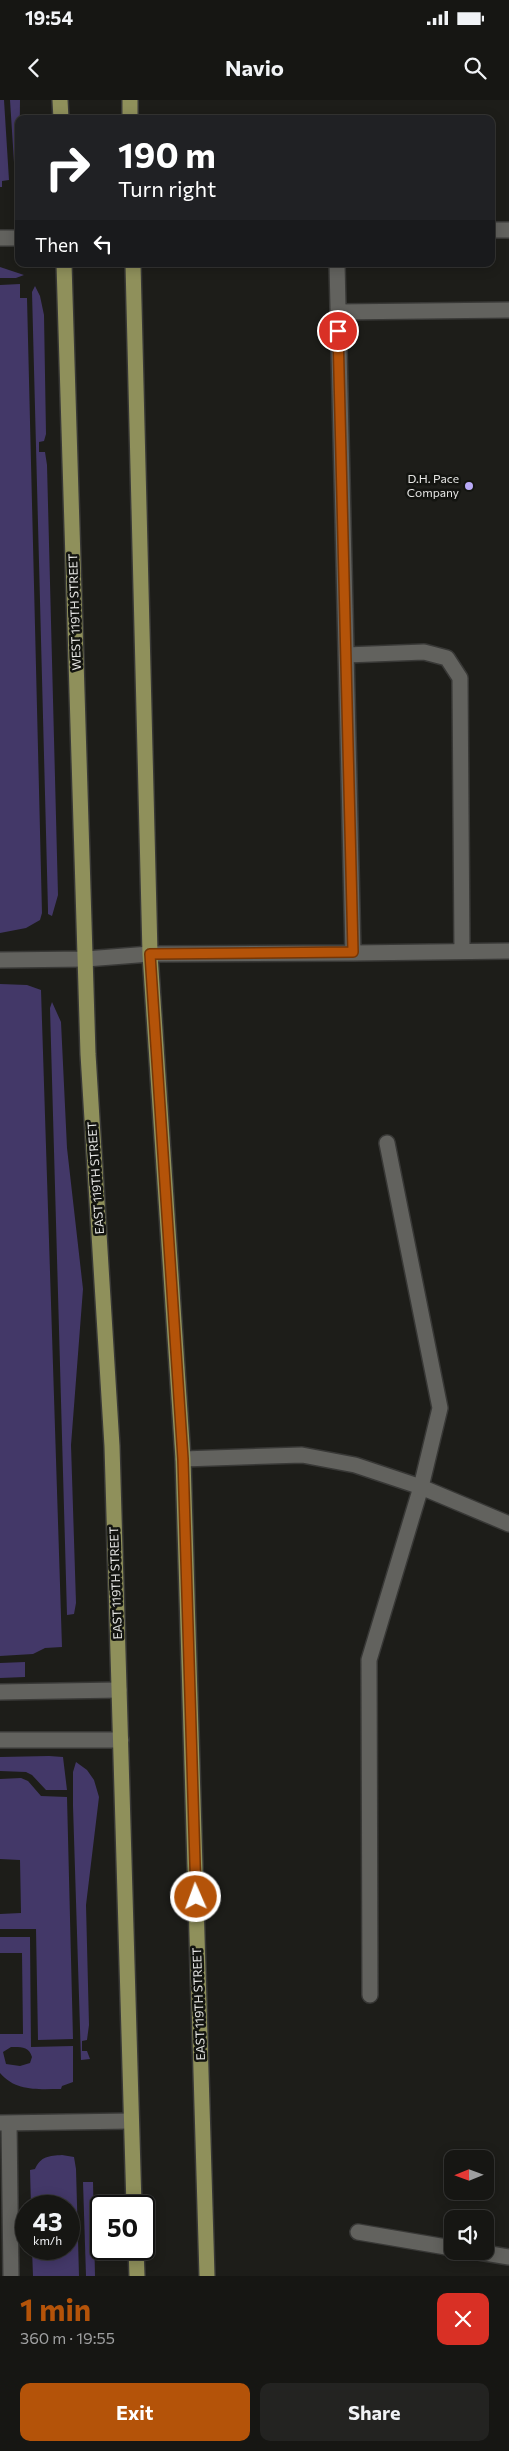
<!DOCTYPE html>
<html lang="en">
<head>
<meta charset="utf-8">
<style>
  :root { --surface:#161613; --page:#232321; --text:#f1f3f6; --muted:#9e9fa0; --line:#353533; --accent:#b45309 }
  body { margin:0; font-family:Commissioner,sans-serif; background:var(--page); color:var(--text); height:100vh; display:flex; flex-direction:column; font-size:19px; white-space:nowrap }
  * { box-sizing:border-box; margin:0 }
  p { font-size:16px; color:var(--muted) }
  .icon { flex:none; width:28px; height:28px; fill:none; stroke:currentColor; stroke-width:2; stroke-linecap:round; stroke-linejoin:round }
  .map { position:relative; height:2176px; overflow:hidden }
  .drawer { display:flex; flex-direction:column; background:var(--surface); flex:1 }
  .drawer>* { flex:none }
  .hud { position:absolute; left:15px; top:15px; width:480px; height:152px; border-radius:10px; box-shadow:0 2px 12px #0003,0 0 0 1px var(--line); background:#202124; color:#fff; overflow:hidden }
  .needle { width:32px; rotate:269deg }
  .tools { position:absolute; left:444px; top:2050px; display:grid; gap:10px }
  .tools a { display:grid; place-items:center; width:50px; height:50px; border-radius:10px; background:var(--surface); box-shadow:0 2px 12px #0003,0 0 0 1px var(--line); font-size:25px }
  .speed { position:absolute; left:15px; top:2095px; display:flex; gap:10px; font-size:25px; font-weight:700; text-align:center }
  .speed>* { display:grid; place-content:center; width:65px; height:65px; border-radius:50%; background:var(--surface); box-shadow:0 2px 12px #0003,0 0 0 1px var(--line); line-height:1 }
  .speed small { font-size:12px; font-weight:400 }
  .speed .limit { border:2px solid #111; border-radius:8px; background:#fff; color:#111 }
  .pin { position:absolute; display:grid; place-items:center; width:42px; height:42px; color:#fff; margin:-21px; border:2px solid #fff; border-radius:50%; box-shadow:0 1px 5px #0007 }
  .me { position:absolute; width:55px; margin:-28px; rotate:358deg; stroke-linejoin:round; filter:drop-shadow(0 0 4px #0008) }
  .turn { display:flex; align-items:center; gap:18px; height:105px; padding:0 20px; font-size:22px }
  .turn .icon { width:65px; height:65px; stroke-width:2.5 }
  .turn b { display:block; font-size:35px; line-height:42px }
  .then { display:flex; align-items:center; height:48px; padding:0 20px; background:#0003; gap:10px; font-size:19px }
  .round { display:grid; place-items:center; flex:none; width:52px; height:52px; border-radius:10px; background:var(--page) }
  .overview { display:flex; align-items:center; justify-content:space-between; height:85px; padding:0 20px }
  h1 { font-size:30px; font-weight:700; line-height:38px; color:var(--accent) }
  .action { display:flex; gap:10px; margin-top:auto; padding:10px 20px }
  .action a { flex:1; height:58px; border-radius:10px; background:var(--accent); color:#fff; font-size:20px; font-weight:700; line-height:58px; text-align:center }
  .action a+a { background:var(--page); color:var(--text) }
  .status { display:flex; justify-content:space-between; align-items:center; height:35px; padding:0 25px; background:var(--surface); direction:ltr }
  .status svg { height:14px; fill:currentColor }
  header { display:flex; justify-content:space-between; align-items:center; height:65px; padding:0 20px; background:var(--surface); font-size:22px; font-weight:700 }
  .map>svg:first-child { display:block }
  .green { fill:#433868; fill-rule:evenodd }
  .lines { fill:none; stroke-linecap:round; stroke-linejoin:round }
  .minor-casing { stroke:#383836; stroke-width:18 }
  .major-casing { stroke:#383836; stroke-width:18 }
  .minor { stroke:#62625e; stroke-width:15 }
  .major { stroke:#8f905b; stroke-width:15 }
  .route-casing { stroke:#753606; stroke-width:12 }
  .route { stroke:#b45309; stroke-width:9 }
  .poi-dot { fill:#b9aaf7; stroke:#131410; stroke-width:2 }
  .labels { text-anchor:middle; stroke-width:5; stroke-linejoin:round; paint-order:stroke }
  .poi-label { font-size:12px; fill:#e7e7e5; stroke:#131410; text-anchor:end }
  .street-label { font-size:12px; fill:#e7e7e5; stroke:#131410 }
</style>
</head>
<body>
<div class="status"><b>19:54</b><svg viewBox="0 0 49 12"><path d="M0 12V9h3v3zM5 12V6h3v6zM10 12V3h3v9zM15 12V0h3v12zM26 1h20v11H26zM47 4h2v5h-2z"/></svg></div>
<header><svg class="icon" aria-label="back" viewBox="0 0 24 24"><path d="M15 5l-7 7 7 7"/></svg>Navio<svg class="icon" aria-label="search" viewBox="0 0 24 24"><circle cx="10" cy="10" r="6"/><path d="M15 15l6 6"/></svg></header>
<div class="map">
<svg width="509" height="2176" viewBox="0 0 509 2176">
  <rect width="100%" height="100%" fill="#1d1d19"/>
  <!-- green -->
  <path class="green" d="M0 0H4L9 80 2 81V87H0Z
    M10 0H20L19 83 15 78Z
    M0 167 24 175 16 178H0Z
    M20 184V198H27L42 813 40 820 26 828 0 833V185Z
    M35 186 40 196 44 215 46 334 44 341 39 342V352H45L47 365 58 795 52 816 48 814V810L32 192Z
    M0 884 27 885 41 890 62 1547 45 1548 33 1554 0 1556Z
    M52 902 61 922 67 1048 83 1189 71 1345 76 1503 74 1514 67 1515 50 908Z
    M25 1562V1577L0 1578V1563Z
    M49 1656 63 1657 67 1690H46L32 1675 26 1672 0 1671V1657Z
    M76 1662 87 1670 94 1680 99 1697 86 1805 89 1925 87 1940 82 1941V1951H87L90 1959 81 1960 73 1706V1672Z
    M21 1678 28 1681 41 1696 67 1697 73 1939 38 1940 36 1829H0V1814L21 1813 20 1760 0 1759V1679Z
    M0 1837H30L31 1947 73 1946V1982L62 1986 61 1989C39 1989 16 1992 0 1973V1934H23L22 1853H0ZM11 1947C20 1947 29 1946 32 1957L30 1963 20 1966 6 1964 3 1952Z
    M62 2055 74 2057 76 2069 79 2176H33L32 2149H69V2106H31L30 2070 35 2069C41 2056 49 2056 62 2055Z
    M83 2082H93L95 2176H86Z"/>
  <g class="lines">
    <defs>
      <path id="minor" d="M491 130H509
        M0 138H19
        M338 212 509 210
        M346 555 424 552 447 558 460 578 462 851
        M353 853 509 851
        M0 860 86 859 150 854 353 853 337 164
        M183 1359 302 1355 355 1365 421 1387 509 1424
        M0 1592 119 1590
        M0 1640H121
        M370 1895 369 1560 421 1387 440 1308 387 1043
        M0 2023 131 2021
        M9 2023 11 2176
        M358 2132 452 2148
        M473 2151 509 2157"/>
      <path id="major" d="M60 0 61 19
        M130 0V19
        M64 164 88 954 112 1346 134 2106
        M133 164 150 854 183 1359 207 2176
        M136 2149 137 2176"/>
    </defs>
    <!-- minor casing -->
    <use href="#minor" class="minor-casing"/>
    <!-- major casing -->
    <use href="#major" class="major-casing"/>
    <!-- minor -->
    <use href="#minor" class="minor"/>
    <!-- major -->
    <use href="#major" class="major"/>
  </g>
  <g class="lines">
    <defs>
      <path id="route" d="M196 1797 183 1359 150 854 353 852 338 231"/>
    </defs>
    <!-- route casing -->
    <use href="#route" class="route-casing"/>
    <!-- route -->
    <use href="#route" class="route"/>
  </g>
  <!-- markers -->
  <circle class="poi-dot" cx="469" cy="386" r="5"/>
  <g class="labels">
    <!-- poi labels -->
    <g class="poi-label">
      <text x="459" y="383">D.H. Pace<tspan x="459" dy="14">Company</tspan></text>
    </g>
    <!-- street labels -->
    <g class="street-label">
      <text transform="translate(75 512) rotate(-92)" y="4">WEST 119TH STREET</text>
      <text transform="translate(96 1078) rotate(-94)" y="4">EAST 119TH STREET</text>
      <text transform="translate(116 1483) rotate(-92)" y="4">EAST 119TH STREET</text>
      <text transform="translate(199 1904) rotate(-92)" y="4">EAST 119TH STREET</text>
    </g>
  </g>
</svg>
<div class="tools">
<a><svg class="needle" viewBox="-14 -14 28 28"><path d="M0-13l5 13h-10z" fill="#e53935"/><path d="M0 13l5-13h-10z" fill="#9e9fa0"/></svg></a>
<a><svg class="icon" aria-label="sound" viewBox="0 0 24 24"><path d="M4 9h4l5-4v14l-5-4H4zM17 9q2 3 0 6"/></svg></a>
</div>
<div class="speed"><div>43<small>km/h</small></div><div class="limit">50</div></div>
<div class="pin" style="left:338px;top:231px;background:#d93025"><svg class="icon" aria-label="arrive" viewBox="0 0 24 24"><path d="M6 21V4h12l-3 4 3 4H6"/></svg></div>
<svg class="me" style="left:196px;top:1797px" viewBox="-20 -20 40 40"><circle r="17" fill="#b45309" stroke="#fff" stroke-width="3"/><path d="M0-11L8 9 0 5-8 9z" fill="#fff"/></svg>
<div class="hud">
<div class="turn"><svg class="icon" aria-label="right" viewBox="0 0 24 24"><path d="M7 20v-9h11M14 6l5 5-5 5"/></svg><div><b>190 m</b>Turn right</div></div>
<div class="then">Then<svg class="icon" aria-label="left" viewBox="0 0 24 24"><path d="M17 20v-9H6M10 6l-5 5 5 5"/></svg></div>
</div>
</div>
<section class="drawer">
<div class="overview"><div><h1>1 min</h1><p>360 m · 19:55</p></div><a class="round" style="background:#d93025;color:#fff"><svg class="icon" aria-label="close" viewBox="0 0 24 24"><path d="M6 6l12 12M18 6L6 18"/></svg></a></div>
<div class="action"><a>Exit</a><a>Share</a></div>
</section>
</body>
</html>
